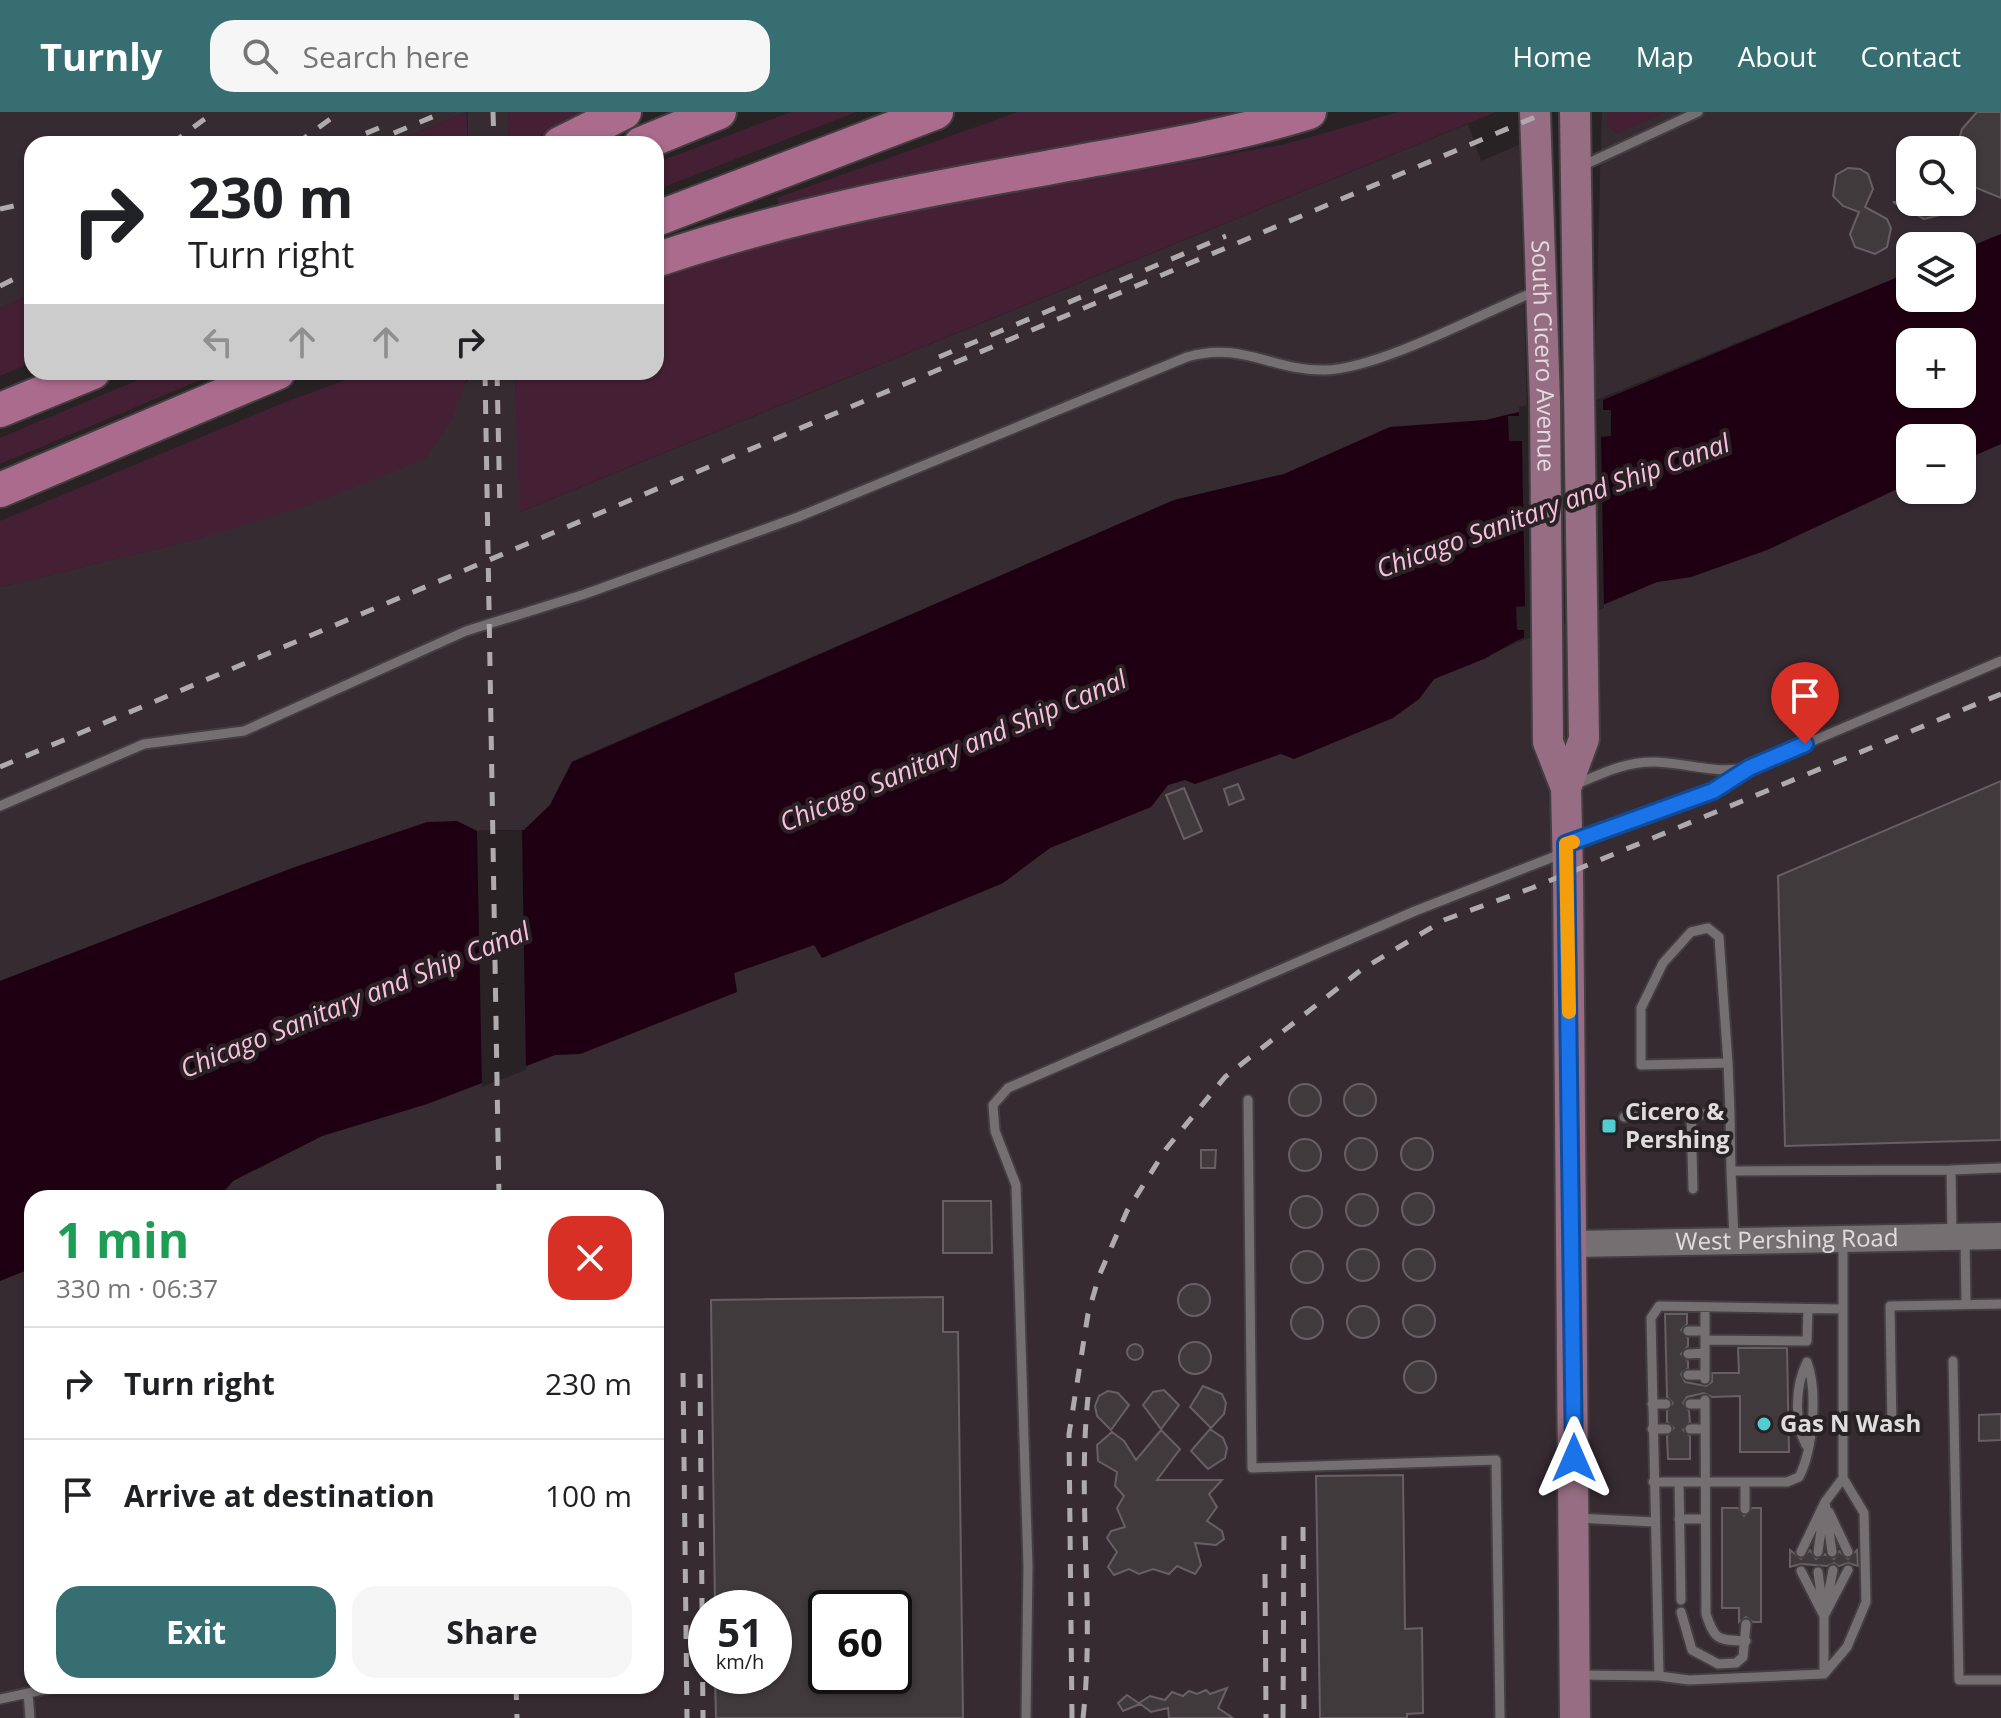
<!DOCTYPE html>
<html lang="en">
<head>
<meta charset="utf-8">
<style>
  :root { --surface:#fff; --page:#f6f6f6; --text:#202124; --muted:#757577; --line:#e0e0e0; --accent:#366e71 }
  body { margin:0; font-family:"Open Sans",sans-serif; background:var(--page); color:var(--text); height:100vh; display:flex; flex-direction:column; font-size:30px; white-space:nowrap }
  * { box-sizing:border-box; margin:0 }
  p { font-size:26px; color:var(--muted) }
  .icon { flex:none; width:44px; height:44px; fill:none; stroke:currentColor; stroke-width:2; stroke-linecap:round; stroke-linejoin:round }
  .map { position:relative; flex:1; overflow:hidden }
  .sheet { position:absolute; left:24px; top:1078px; width:640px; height:504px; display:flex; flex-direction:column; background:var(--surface); border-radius:24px; box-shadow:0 2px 6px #0004 }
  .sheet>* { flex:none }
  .banner { position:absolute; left:24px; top:24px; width:640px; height:244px; border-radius:24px; box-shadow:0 2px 6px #0004; background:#fff; color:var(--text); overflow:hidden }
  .fabs { position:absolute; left:1896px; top:24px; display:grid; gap:16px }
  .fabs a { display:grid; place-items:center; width:80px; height:80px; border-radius:16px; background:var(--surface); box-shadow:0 2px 6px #0004; font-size:40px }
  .speed { position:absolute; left:688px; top:1478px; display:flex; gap:16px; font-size:40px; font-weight:700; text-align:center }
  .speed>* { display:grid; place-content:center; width:104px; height:104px; border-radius:50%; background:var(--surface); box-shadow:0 2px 6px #0004; line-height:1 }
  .speed small { font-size:20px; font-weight:400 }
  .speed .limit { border:4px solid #111; border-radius:12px; background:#fff; color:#111 }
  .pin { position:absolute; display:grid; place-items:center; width:68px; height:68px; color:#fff; margin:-82px -34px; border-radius:50% 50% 50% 0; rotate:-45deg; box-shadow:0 0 8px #0007 }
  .pin .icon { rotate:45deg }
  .me { position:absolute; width:88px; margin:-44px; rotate:0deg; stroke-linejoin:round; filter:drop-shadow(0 0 6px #0008) }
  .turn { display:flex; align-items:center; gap:28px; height:168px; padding:0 32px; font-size:36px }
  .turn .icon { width:104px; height:104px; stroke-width:2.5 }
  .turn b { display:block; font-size:56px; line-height:68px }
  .lanes { display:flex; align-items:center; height:76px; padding:0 32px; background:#0003; justify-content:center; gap:40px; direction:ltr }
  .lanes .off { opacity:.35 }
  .round { display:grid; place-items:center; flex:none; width:84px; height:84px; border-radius:24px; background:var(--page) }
  .headline { display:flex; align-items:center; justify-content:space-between; height:136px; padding:0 32px }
  h1 { font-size:48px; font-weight:700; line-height:60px; color:#1e9e55 }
  .primary-button { display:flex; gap:16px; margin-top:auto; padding:16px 32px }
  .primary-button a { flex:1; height:92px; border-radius:24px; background:var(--accent); color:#fff; font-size:32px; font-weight:700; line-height:92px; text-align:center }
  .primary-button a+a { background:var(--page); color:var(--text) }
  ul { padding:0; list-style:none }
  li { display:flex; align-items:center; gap:24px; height:112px; padding:0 32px; border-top:2px solid var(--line) }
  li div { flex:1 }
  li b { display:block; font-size:30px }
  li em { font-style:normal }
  header { display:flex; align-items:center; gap:48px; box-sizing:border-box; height:112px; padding:0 40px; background:var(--accent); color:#fff }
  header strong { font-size:38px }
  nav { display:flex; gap:44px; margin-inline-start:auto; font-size:28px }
  .search { width:560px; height:72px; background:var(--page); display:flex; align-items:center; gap:20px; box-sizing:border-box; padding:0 28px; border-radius:24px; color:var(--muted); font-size:30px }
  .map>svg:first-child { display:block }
  .built { fill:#362b31; fill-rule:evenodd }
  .green { fill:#452034 }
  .water { fill:#1f0012; fill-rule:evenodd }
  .pier { fill:#292225; fill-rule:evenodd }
  .building { fill:#413a3d; stroke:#675f63; stroke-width:2; fill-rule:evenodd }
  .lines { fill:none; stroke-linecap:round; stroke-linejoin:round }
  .lane-casing { stroke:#433e41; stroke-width:13 }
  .secondary-casing { stroke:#433e41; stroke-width:30 }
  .primary-casing { stroke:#433e41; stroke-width:34 }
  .highway-casing { stroke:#433e41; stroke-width:38 }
  .lane { stroke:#766f72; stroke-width:9 }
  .secondary { stroke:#766f72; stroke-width:26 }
  .primary { stroke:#966d82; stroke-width:30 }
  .highway { stroke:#ab6b8c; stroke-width:34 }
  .rail { stroke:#afabad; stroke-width:5; stroke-dasharray:14 14; stroke-linecap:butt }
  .route-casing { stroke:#114b97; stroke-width:20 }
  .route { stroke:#1a73e8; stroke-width:14 }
  .slow { stroke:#f59e0b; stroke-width:14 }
  .poi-dot { fill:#52ccd0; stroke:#292225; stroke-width:3 }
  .labels { text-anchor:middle; stroke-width:8; stroke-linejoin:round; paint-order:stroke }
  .street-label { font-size:24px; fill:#e0dcde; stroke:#292225 }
  .poi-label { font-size:24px; font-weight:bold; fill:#e0dcde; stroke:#292225; text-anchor:start }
  .water-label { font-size:26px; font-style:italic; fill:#fcbfdd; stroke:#292225 }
</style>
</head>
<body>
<header>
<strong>Turnly</strong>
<div class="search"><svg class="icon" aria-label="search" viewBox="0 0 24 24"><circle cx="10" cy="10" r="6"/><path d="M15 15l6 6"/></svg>Search here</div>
<nav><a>Home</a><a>Map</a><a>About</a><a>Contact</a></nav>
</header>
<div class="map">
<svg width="2001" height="1606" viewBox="0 0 2001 1606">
  <rect width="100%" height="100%" fill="#292225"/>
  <!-- built -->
  <path class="built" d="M0 0H466L389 32H32V182L0 196Z
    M468 0H508L509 32H468Z
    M1602 0H1607V14L1618 21 1665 0H2001V122L1962 138V134H1910V160L1594 289ZM1910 38H1962V90H1910Z
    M1468 12 1481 49 1519 33 1527 298 1486 308 1390 315 1284 362 1174 388 572 649 550 693 524 718 477 719 457 709 295 755 0 869V475L202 426 468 269 469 260H515L520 400Z
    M2001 332V1606H0V1169L32 1156V1574H656V1086H218L233 1069 322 1024 427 992 555 943 580 942 737 880 734 861 814 833 823 846 1003 771 1050 736 1151 695 1168 673 1185 668 1195 672 1419 587 1434 567 1657 470 1691 465 1767 438 1910 371V378H1962V349ZM706 1496H774V1564H706ZM826 1496H894V1564H826Z"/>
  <!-- green -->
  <path class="green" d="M466 0 468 32H389Z
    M508 0H592L523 32H509Z
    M791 0H856L656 78V51Z
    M1018 0H1261L780 94 777 86Z
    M1399 0H1496L519 400 515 260H656V162L823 115 1282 33Z
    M1607 0H1665L1618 21 1607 14Z
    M32 182V250L0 264V196Z
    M157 260H219L0 352V326Z
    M368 260H469L452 308 425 347 312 392 202 426 0 475V409L288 289Z"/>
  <!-- water -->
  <path class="water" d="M2001 122V332L1962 349V326H1910V371L1767 438 1691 465 1657 470 1516 529 1484 547 1434 567 1419 587 1393 606 1294 647 1281 642 1195 672 1185 668 1168 673 1151 695 1050 736 1003 771 822 846 814 833 734 861 737 880 580 942 555 943 427 992 322 1024 233 1069 218 1086H32V1156L0 1169V869L295 755 427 710 457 709 477 719 524 718 550 693 572 650 1174 388 1284 362 1390 315 1486 308 1527 298 1603 288 1910 160V186H1962V138ZM1910 230H1962V282H1910ZM506 836 521 849 514 872 490 871 482 855 493 838Z"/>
  <!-- pier -->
  <path class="pier" d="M1603 288V298H1611V324L1601 325 1604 496 1524 528V518H1517L1516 495 1525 494 1522 329H1509L1508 304H1519V295L1526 294Z
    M522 718 526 958 482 975 477 719ZM505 840 515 845 518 855 512 869 502 872 489 864 486 855 495 841Z"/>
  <!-- building -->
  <path class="building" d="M1977 0H2001V86L1974 75 1962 59V38H1956L1962 17Z
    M1848 56 1860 57 1868 62 1873 77 1865 95 1887 107 1891 116 1887 135 1875 142 1855 135 1850 122 1859 100 1843 94 1833 84 1836 63Z
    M1893 90H1953L1940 103 1924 107Z
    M2001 669V1028L1785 1034 1778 764Z
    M1238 672 1244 687 1229 693 1224 677Z
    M1184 676 1202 719 1184 727 1166 683Z
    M1344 988a16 16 0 1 1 32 0a16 16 0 1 1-32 0Z
    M1289 988a16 16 0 1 1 32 0a16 16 0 1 1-32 0Z
    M1345 1042a16 16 0 1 1 32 0a16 16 0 1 1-32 0Z
    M1401 1042a16 16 0 1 1 32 0a16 16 0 1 1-32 0Z
    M1289 1043a16 16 0 1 1 32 0a16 16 0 1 1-32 0Z
    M1201 1038H1216L1215 1056H1201Z
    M1402 1097a16 16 0 1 1 32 0a16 16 0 1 1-32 0Z
    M1346 1098a16 16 0 1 1 32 0a16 16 0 1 1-32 0Z
    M1290 1100a16 16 0 1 1 32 0a16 16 0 1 1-32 0Z
    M943 1089H991L992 1141H943Z
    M1347 1153a16 16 0 1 1 32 0a16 16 0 1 1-32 0Z
    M1403 1153a16 16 0 1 1 32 0a16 16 0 1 1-32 0Z
    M1291 1155a16 16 0 1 1 32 0a16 16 0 1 1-32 0Z
    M1178 1188a16 16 0 1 1 32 0a16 16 0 1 1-32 0Z
    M943 1185V1220H958L963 1606H716L715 1564H774V1496H715L711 1188ZM826 1496H894V1564H826Z
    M1403 1209a16 16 0 1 1 32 0a16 16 0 1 1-32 0Z
    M1347 1210a16 16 0 1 1 32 0a16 16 0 1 1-32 0Z
    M1291 1211a16 16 0 1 1 32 0a16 16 0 1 1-32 0Z
    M1665 1202H1687V1212L1681 1218 1688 1226V1234L1681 1242 1688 1249V1256L1681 1262 1685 1270 1706 1274 1712 1270V1261H1739L1738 1236H1787L1789 1340H1740V1284L1712 1285 1704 1281 1687 1285 1683 1291 1689 1299 1690 1310 1683 1318 1690 1324V1347H1668L1667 1324 1674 1316 1667 1310V1299L1673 1291 1667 1285Z
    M1179 1246a16 16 0 1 1 32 0a16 16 0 1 1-32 0Z
    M1127 1240a8 8 0 1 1 16 0a8 8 0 1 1-16 0Z
    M1404 1265a16 16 0 1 1 32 0a16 16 0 1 1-32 0Z
    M1203 1274 1222 1282 1226 1291 1224 1302 1211 1316 1190 1295Z
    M1164 1278 1179 1293 1161 1317 1143 1293 1153 1280Z
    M1108 1279 1118 1281 1129 1293 1111 1318 1097 1304 1095 1294 1099 1284Z
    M2001 1302V1328L1979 1329V1303Z
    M1210 1317 1223 1326 1227 1336 1225 1346 1208 1357 1191 1339Z
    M1161 1318 1180 1337 1157 1368H1222L1209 1382 1217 1395 1207 1409 1222 1419 1224 1427 1216 1433 1195 1431 1201 1453 1195 1462 1177 1454 1169 1462 1153 1457 1139 1462 1129 1457 1114 1463 1108 1455 1117 1440 1107 1426 1111 1419 1125 1415 1117 1396 1124 1384 1115 1374 1117 1360 1098 1349 1097 1333 1112 1320 1124 1329 1136 1348Z
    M1403 1363 1405 1517 1422 1516 1423 1601 1407 1602V1606H1320L1316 1364Z
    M1722 1396H1738L1744 1404 1752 1396H1761V1510H1753L1746 1505 1739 1510V1496H1722Z
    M1790 1438 1801 1447 1810 1438 1816 1447 1825 1442 1834 1447 1839 1439 1848 1447 1857 1438 1858 1454 1848 1451 1839 1454 1834 1451 1827 1454 1801 1452 1790 1455Z
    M1227 1576 1218 1596 1233 1606H1169L1168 1596 1151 1600 1139 1591 1150 1584 1165 1588 1172 1580 1183 1584 1189 1579 1197 1582 1206 1578 1210 1582Z
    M1127 1583 1140 1592 1123 1599 1118 1591Z"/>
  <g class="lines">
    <defs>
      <path id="lane" d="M1582 54 1698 0
        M1577 672C1603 661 1627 649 1656 650 1687 651 1715 662 1745 656
        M0 694 144 632 244 619 466 519 585 482 798 405 1187 245C1243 229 1272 259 1325 258 1378 257 1483 201 1536 179
        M1573 730 1713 679 1749 656 2001 549
        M1728 951 1719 825 1708 816 1691 820 1663 851 1641 896V953L1728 951 1730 1001
        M1248 988 1252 1356 1496 1348 1500 1606
        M1691 1003 1693 1077
        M1624 1005 1730 1001 1731 1059
        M1952 1122 1951 1058 2001 1056
        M1734 1128 1731 1059 1951 1058
        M1965 1128 1966 1192
        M1843 1131V1366L1864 1401 1866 1490 1847 1535 1824 1562 1689 1568 1659 1564 1651 1206 1659 1194 1843 1197
        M1688 1219H1705
        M1705 1228 1807 1229 1808 1197
        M1688 1242 1705 1241
        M1953 1249 1959 1568H2001
        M1688 1263H1705
        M1705 1267V1195
        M1705 1288 1706 1502C1715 1529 1718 1528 1746 1529
        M1652 1292H1666
        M1690 1292H1705
        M1652 1317H1667
        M1690 1317H1705
        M1892 1317 1890 1194 2001 1192
        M1653 1370H1787L1799 1365C1813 1338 1818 1279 1807 1250 1795 1274 1794 1310 1806 1333
        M1679 1370 1681 1488
        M1745 1370V1397
        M1829 1400 1848 1440
        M1577 1406 1654 1410
        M1679 1407H1705
        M1801 1440 1825 1390 1843 1366
        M1818 1440 1825 1390 1832 1440
        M1833 1458 1824 1504 1848 1458
        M1801 1459 1824 1504 1818 1460
        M1681 1500 1692 1538 1718 1552 1736 1551 1743 1545 1746 1512
        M1824 1562V1504
        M1579 1563 1659 1564
        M28 1581 30 1606
        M0 1587 61 1574
        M1026 1606 1028 1454 1016 1073 995 1019 993 993 1008 976 1415 799 1561 742"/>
      <g id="secondary">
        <path id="s1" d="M1573 1132 2001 1124"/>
      </g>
      <g id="primary">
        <path id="s2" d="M1535 0 1545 289 1548 630 1566 676 1568 761 1575 1606"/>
        <path d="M1566 676 1584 627 1575 0"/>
      </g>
      <path id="highway" d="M560 32 624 0
        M641 32 719 0
        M656 107 936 0
        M656 148C782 105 910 80 1041 57 1130 40 1222 27 1309 0
        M0 298 93 260
        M0 378 278 260"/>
    </defs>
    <!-- lane casing -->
    <use href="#lane" class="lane-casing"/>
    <!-- secondary casing -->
    <use href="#secondary" class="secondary-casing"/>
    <!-- primary casing -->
    <use href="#primary" class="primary-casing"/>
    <!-- highway casing -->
    <use href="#highway" class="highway-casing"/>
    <!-- lane -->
    <use href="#lane" class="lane"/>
    <!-- secondary -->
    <use href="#secondary" class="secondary"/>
    <!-- primary -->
    <use href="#primary" class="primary"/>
    <!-- highway -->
    <use href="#highway" class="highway"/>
    <!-- rail -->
    <path class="rail" d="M493 0 494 32
      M171 32 214 0
      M296 32 340 0
      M340 32 379 16
      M368 32 444 0
      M0 97 32 90
      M0 174 32 158
      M939 245 1226 124
      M485 260 499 1086
      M497 260 500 400
      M0 655 1547 0
      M683 1261 687 1606
      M700 1262 703 1606
      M1303 1415 1304 1606
      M1265 1462 1266 1606
      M516 1574 517 1606
      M1072 1606 1069 1322 1088 1202 1099 1164 1127 1099 1166 1037 1225 965 1361 858 1444 808 1532 776 2001 582
      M1083 1606C1095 1500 1077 1391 1088 1285
      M1283 1606 1284 1415"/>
  </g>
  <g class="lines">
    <defs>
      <path id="route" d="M1574 1346 1566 732 1713 679 1749 656 1805 632"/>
    </defs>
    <!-- route casing -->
    <use href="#route" class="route-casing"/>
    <!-- route -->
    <use href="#route" class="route"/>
    <!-- slow -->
    <path class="slow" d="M1569 900 1566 732 1573 730"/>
  </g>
  <!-- markers -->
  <g class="poi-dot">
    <rect x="1601" y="1006" width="16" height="16" rx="4"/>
    <circle cx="1764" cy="1312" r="8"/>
  </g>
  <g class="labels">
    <!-- street labels -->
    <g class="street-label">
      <text dy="8" stroke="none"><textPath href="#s2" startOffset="244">South Cicero Avenue</textPath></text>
      <text dy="8" stroke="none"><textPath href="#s1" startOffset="214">West Pershing Road</textPath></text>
    </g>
    <!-- poi labels -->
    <g class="poi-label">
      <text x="1625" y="1008">Cicero &amp;<tspan x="1625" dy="28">Pershing</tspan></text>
      <text x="1780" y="1320">Gas N Wash</text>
    </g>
    <!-- water labels -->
    <g class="water-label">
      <text transform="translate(1553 394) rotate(-20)" y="9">Chicago Sanitary and Ship Canal</text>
      <text transform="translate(953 639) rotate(-23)" y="9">Chicago Sanitary and Ship Canal</text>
      <text transform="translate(355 888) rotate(-22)" y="9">Chicago Sanitary and Ship Canal</text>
    </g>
  </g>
</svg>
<div class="fabs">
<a><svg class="icon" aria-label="search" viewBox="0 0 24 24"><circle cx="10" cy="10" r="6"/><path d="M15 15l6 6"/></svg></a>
<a><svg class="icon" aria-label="layers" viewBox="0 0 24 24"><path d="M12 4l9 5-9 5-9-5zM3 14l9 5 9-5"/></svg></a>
<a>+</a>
<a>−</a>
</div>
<div class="speed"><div>51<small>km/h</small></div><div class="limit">60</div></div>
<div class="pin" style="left:1805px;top:632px;background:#d93025"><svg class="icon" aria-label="arrive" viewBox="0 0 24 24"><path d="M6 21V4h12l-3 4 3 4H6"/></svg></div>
<svg class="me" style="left:1574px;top:1346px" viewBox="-20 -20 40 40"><path d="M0-17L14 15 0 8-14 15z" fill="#1a73e8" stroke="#fff" stroke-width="4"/></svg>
<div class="banner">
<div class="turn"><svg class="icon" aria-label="right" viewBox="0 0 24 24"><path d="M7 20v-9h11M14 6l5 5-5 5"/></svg><div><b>230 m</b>Turn right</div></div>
<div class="lanes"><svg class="icon off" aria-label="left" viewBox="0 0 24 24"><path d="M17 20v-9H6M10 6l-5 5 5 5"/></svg><svg class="icon off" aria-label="ahead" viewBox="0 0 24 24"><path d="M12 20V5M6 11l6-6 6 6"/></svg><svg class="icon off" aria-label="ahead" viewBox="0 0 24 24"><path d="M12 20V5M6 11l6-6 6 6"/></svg><svg class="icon" aria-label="right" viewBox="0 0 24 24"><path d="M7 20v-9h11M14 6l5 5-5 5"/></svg></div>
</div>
<section class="sheet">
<div class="headline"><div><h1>1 min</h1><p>330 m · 06:37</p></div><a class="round" style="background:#d93025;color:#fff"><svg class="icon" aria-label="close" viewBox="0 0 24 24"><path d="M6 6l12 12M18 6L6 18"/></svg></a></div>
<ul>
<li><svg class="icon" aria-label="right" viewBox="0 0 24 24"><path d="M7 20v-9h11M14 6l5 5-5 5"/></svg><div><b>Turn right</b></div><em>230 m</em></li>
<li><svg class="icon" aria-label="arrive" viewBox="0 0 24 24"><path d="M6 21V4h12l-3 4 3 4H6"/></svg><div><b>Arrive at destination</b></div><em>100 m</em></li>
</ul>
<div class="primary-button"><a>Exit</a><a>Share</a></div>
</section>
</div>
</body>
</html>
